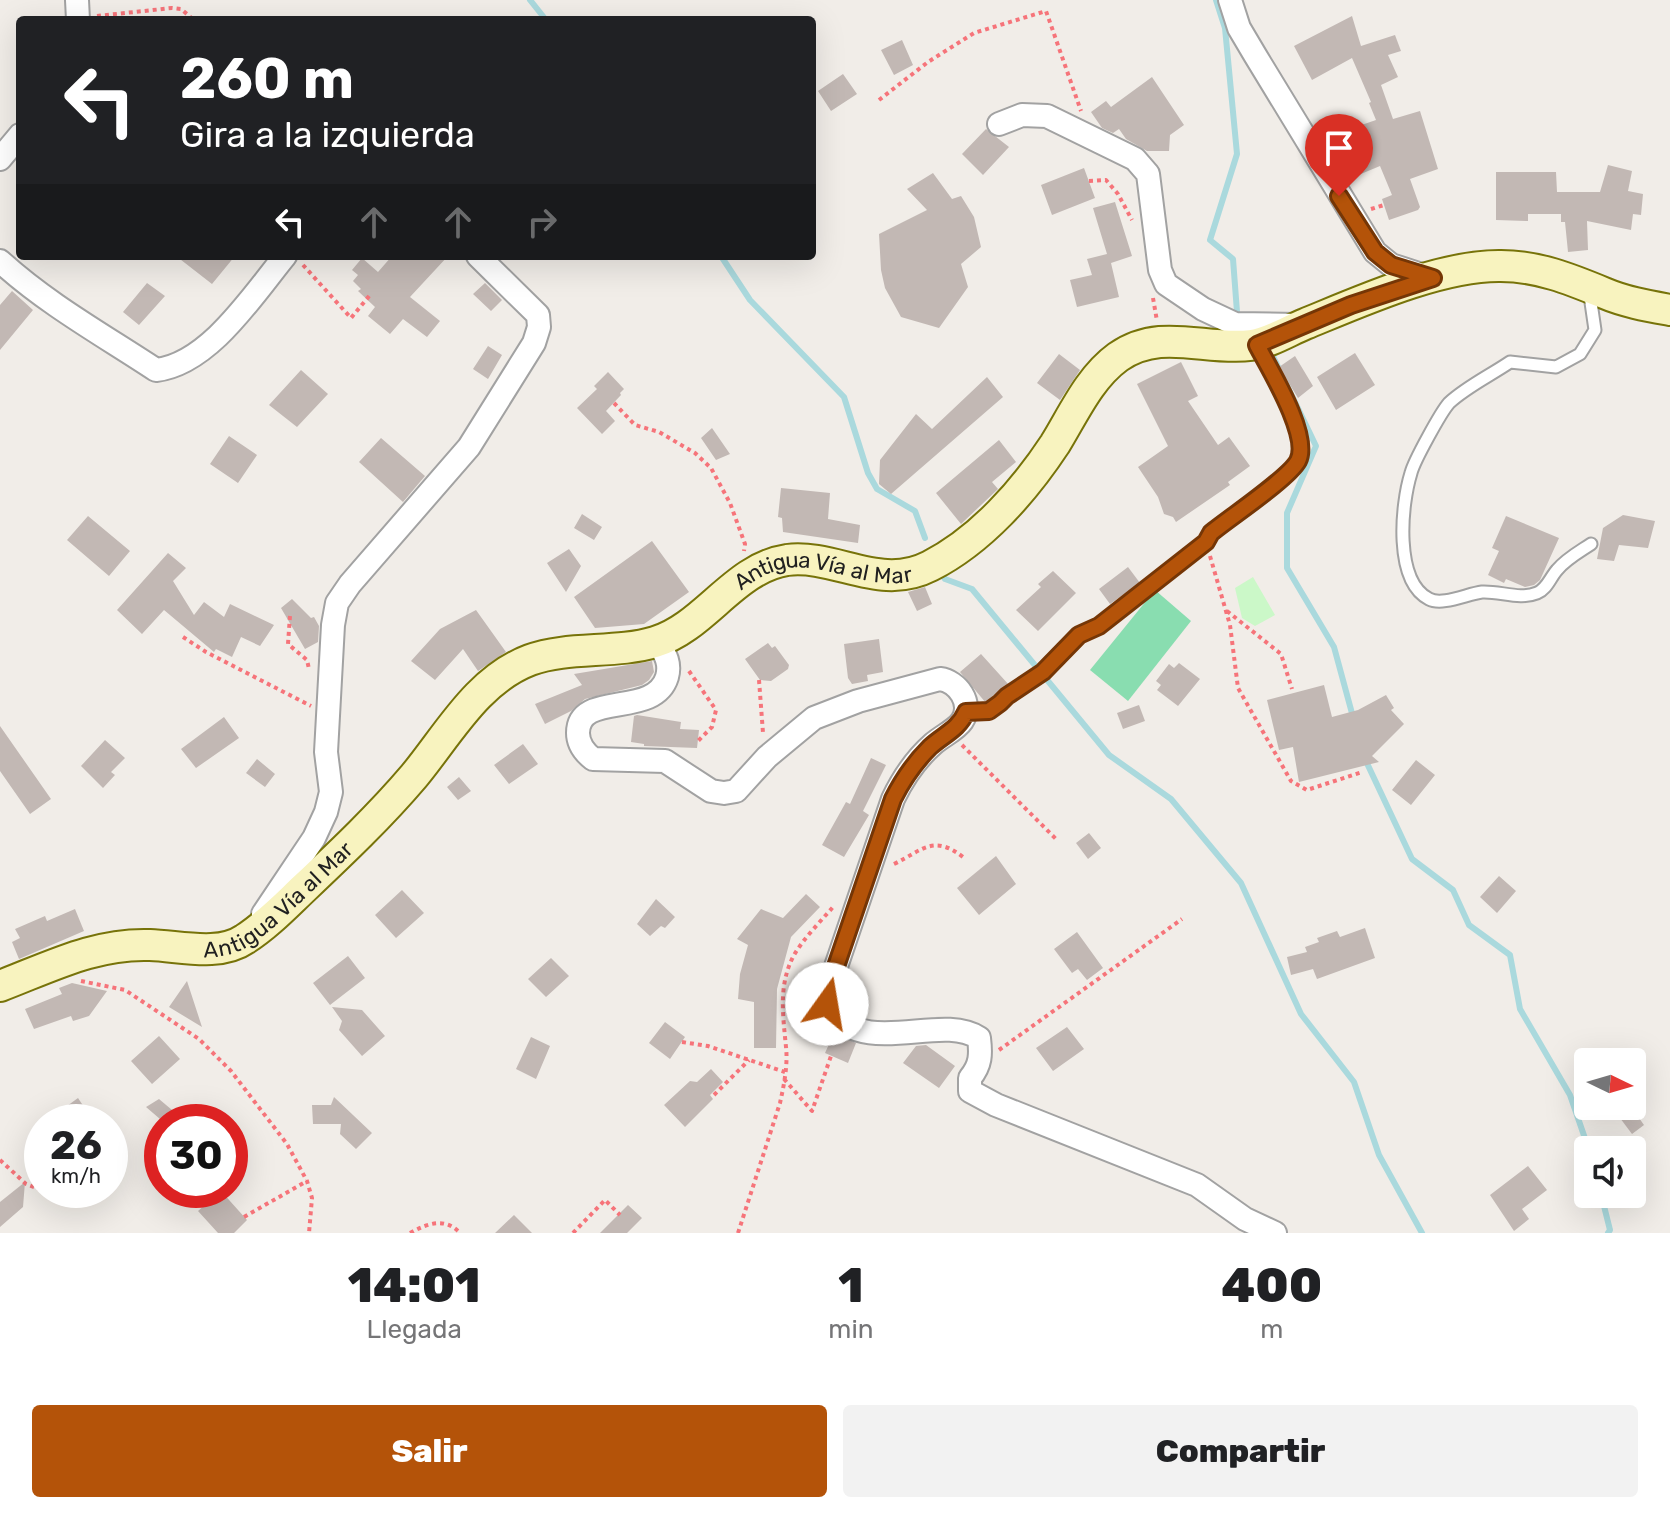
<!DOCTYPE html>
<html lang="es">
<head>
<meta charset="utf-8">
<style>
  :root { --surface:#fff; --page:#f2f2f2; --text:#202124; --muted:#757577; --accent:#b45309 }
  body { margin:0; font-family:Rubik,sans-serif; background:var(--page); color:var(--text); height:100vh; display:flex; flex-direction:column; font-size:30px; white-space:nowrap }
  * { box-sizing:border-box; margin:0 }
  p { font-size:26px; color:var(--muted) }
  .icon { flex:none; width:44px; height:44px; fill:none; stroke:currentColor; stroke-width:2; stroke-linecap:round; stroke-linejoin:round }
  .map { position:relative; height:1233px; overflow:hidden }
  .details { display:flex; flex-direction:column; background:var(--surface); flex:1 }
  .details>* { flex:none }
  .top-card { position:absolute; left:16px; top:16px; width:800px; height:244px; border-radius:8px; box-shadow:0 8px 32px #0002; background:#202124; color:#fff; overflow:hidden }
  .needle { width:52px; rotate:95deg }
  .controls { position:absolute; left:1574px; top:1048px; display:grid; gap:16px }
  .controls a { display:grid; place-items:center; width:72px; height:72px; border-radius:8px; background:var(--surface); box-shadow:0 8px 32px #0002; font-size:40px }
  .speed { position:absolute; left:24px; top:1104px; display:flex; gap:16px; font-size:40px; font-weight:700; text-align:center }
  .speed>* { display:grid; place-content:center; width:104px; height:104px; border-radius:50%; background:var(--surface); box-shadow:0 8px 32px #0002; line-height:1 }
  .speed small { font-size:20px; font-weight:400 }
  .speed .limit { border:12px solid #d22; background:#fff; color:#111 }
  .pin { position:absolute; display:grid; place-items:center; width:68px; height:68px; color:#fff; margin:-82px -34px; border-radius:50% 50% 50% 0; rotate:-45deg; box-shadow:0 0 8px #0007 }
  .pin .icon { rotate:45deg }
  .me { position:absolute; width:88px; margin:-44px; rotate:13deg; stroke-linejoin:round; filter:drop-shadow(0 0 6px #0008) }
  .turn { display:flex; align-items:center; gap:28px; height:168px; padding:0 32px; font-size:36px }
  .turn .icon { width:104px; height:104px; stroke-width:2.5 }
  .turn b { display:block; font-size:56px; line-height:68px }
  .lanes { display:flex; align-items:center; height:76px; padding:0 32px; background:#0003; justify-content:center; gap:40px; direction:ltr }
  .lanes .off { opacity:.35 }
  .eta { display:flex; justify-content:space-evenly; align-items:center; height:136px; text-align:center }
  .eta b { font-size:48px; font-weight:800; line-height:56px }
  .cta { display:flex; gap:16px; margin-top:auto; padding:16px 32px }
  .cta a { flex:1; height:92px; border-radius:8px; background:var(--accent); color:#fff; font-size:32px; font-weight:800; line-height:92px; text-align:center }
  .cta a+a { background:var(--page); color:var(--text) }
  .map>svg:first-child { display:block }
  .park { fill:#cbf8c8 }
  .pitch { fill:#89ddb0 }
  .lines { fill:none; stroke-linecap:round; stroke-linejoin:round }
  .stream { stroke:#aad9dd; stroke-width:6 }
  .building { fill:#c2b8b4 }
  .lane-casing { stroke:#a2a2a2; stroke-width:15 }
  .street-casing { stroke:#a2a2a2; stroke-width:26 }
  .secondary-casing { stroke:#777309; stroke-width:34 }
  .path { stroke:#f6747a; stroke-width:4; stroke-dasharray:4 4; stroke-linecap:butt }
  .lane { stroke:#fff; stroke-width:11 }
  .street { stroke:#fff; stroke-width:22 }
  .secondary { stroke:#f8f3bf; stroke-width:30 }
  .route-casing { stroke:#753606; stroke-width:20 }
  .route { stroke:#b45309; stroke-width:14 }
  .labels { text-anchor:middle; stroke-width:6; stroke-linejoin:round; paint-order:stroke }
  .street-label { font-size:22px; fill:#212121; stroke:#fff }
</style>
</head>
<body>
<div class="map">
<svg width="1670" height="1233" viewBox="0 0 1670 1233">
  <rect width="100%" height="100%" fill="#f1ede8"/>
  <!-- park -->
  <path class="park" d="M1253 577 1275 615 1255 626 1242 618 1235 588Z"/>
  <!-- pitch -->
  <path class="pitch" d="M1155 590 1191 621 1128 701 1090 670Z"/>
  <g class="lines">
    <!-- stream -->
    <path class="stream" d="M530 0 546 20
      M1216 0 1225 28 1237 154 1210 240 1233 259 1237 312
      M721 256 750 300 844 397 868 473 877 489 915 511 925 538
      M1269 348 1316 446 1287 513V568L1334 647 1353 717
      M939 570 945 579 972 589 1109 755 1171 799 1241 883 1301 1014 1354 1082 1379 1155 1422 1233
      M1365 759 1412 859 1453 890 1469 925 1510 955 1520 1009 1570 1095 1589 1150
      M1601 1194 1610 1230 1608 1233"/>
  </g>
  <!-- building -->
  <path class="building" d="M1352 16 1361 46 1395 35 1401 51 1388 55 1398 77 1381 85 1393 119 1420 111 1438 169 1410 179 1420 207 1418 210 1389 220 1382 199 1392 195 1380 166 1356 176 1341 132 1376 120 1369 103 1371 102 1352 58 1312 80 1294 46Z
    M902 40 913 65 894 75 881 50Z
    M843 74 857 94 831 111 818 91Z
    M1152 77 1184 125 1170 135 1169 151H1147L1126 139 1119 129 1113 133 1102 128 1091 112 1106 101 1111 107Z
    M986 129 1009 147 983 175 962 154Z
    M1608 165 1632 171 1628 191 1643 194 1641 215 1633 214 1631 230 1587 221 1588 250 1568 252 1565 222H1561V214H1528V221L1496 220V172H1556L1557 192H1600Z
    M1084 168 1095 198 1052 215 1041 185Z
    M933 173 952 199 961 196 974 217 981 247 961 264 968 287 939 328 901 317 885 288 881 270 879 234 927 210 907 189Z
    M1115 202 1132 256 1111 263 1119 297 1077 307 1070 280 1092 275 1087 259 1107 254 1093 208Z
    M176 256H235L212 284Z
    M392 256H448L410 297 440 321 427 337 403 319 390 334 368 316 375 307 358 291 361 289 353 281 358 275 352 270 362 258 378 272Z
    M147 283 165 296 139 325 123 312Z
    M485 283 502 300 491 311 473 294Z
    M12 291 33 310 0 350V305Z
    M488 346 502 355 488 379 473 369Z
    M1355 353 1375 385 1336 410 1317 377Z
    M1059 354 1080 370 1060 400 1037 383Z
    M1295 356 1313 386 1298 398 1279 367Z
    M1181 362 1198 396 1188 401 1218 445 1229 437 1250 466 1228 482 1230 485 1176 522 1173 517 1164 514 1158 497 1138 467 1168 446 1137 384Z
    M301 370 328 394 297 427 269 405Z
    M608 372 624 389 620 393 621 395 606 411 615 421 602 434 577 408 597 389 594 386Z
    M987 377 1003 397 891 494 879 484 880 460 916 414 932 429Z
    M712 428 730 454 716 460 701 438Z
    M229 436 257 455 238 483 210 464Z
    M381 438 425 476 403 502 359 462Z
    M999 440 1016 462 992 482 998 489 961 524 936 493Z
    M781 488 830 493 828 519 860 525 858 543 783 532 782 518 778 517Z
    M582 514 602 527 594 540 574 528Z
    M1623 515 1655 521 1648 548 1619 545 1614 561 1597 559 1603 528Z
    M88 516 130 551 109 576 67 540Z
    M1506 516 1559 538 1540 580 1534 585 1525 587 1506 579 1504 583 1488 575 1499 551 1492 548Z
    M652 541 689 592 644 624 595 628 574 597Z
    M569 549 581 566 566 592 547 563Z
    M168 553 186 568 173 581 194 615 204 602 224 617 230 604 274 625 260 646 241 637 232 657 216 649 214 652 164 610 142 634 117 610Z
    M1128 567 1140 583 1110 604 1099 589Z
    M1053 571 1076 593 1038 631 1016 610 1041 587 1038 584Z
    M925 587 932 604 917 611 908 592Z
    M292 599 311 618 314 617 319 626 318 642 305 649 281 608Z
    M476 610 506 652 478 671 463 649 435 680 411 661 440 629Z
    M879 639 883 672 867 675 868 681 852 684 848 678 844 644Z
    M768 643 772 648 775 646 789 665 788 669 771 681 760 680 745 659Z
    M981 654 1009 685 986 703 960 672Z
    M652 661 654 672 649 680 642 685 585 699 571 711 545 724 535 704 582 685 574 674Z
    M1179 663 1200 679 1178 706 1157 690 1161 685 1156 681 1169 664 1174 668Z
    M1324 685 1332 717 1358 710 1386 695 1394 708 1391 710 1404 724 1372 756 1379 762 1299 782 1293 747 1279 750 1267 700Z
    M1139 705 1145 721 1123 729 1117 713Z
    M637 715 681 722 680 729 699 730 697 748 644 746V744L631 742 634 716Z
    M224 717 239 738 196 768 181 749Z
    M0 726 51 799 30 814 0 771Z
    M105 740 125 758 111 772 115 775 103 788 81 766Z
    M523 744 538 764 509 784 494 765Z
    M871 758 886 765 863 811 869 815 844 857 822 845 846 802 850 804Z
    M257 759 275 774 265 787 246 773Z
    M1416 760 1435 775 1411 805 1392 790Z
    M459 777 471 791 458 800 447 787Z
    M1089 833 1101 848 1088 859 1076 843Z
    M996 856 1016 884 979 915 957 888Z
    M1499 876 1516 891 1497 913 1480 897Z
    M402 890 424 913 396 938 375 915Z
    M806 894 820 907 791 937 777 989 776 1048H754V1002L738 999 740 974 748 945 737 939 761 909 783 918Z
    M656 899 675 917 665 928 661 926 650 936 637 924Z
    M75 909 84 931 19 959 12 942 20 938 15 929 45 916 47 921Z
    M1365 928 1375 958 1317 979 1313 969 1291 975 1287 957 1307 952 1305 947 1319 942 1317 938 1337 931 1340 937Z
    M1077 932 1103 968 1087 980 1078 969 1072 973 1054 949Z
    M348 956 365 978 330 1005 313 983Z
    M551 958 569 976 546 997 528 979Z
    M187 981 202 1027 169 1007Z
    M72 983 107 991 89 1016 73 1021 71 1016 34 1029 25 1009 62 994 59 988Z
    M332 1007 362 1010 385 1036 362 1056 339 1030 342 1021Z
    M665 1022 685 1037 670 1059 649 1043Z
    M1067 1027 1084 1049 1053 1071 1036 1048Z
    M834 1033 856 1043 848 1063 825 1053Z
    M159 1036 180 1059 152 1084 131 1061Z
    M531 1037 550 1046 536 1079 516 1069Z
    M926 1045 955 1066 939 1088 903 1063 916 1046Z
    M711 1069 723 1082 710 1095 713 1099 685 1127 664 1105 690 1081 697 1082Z
    M334 1097 372 1133 356 1149 340 1134 341 1124H313L312 1105H331Z
    M78 1098 94 1122H45Z
    M159 1099 172 1110 160 1119 146 1107Z
    M1632 1108 1644 1125 1632 1134 1620 1118Z
    M1528 1166 1547 1190 1522 1209 1529 1219 1514 1231 1490 1195Z
    M25 1182 23 1207 0 1227V1202Z
    M221 1191 247 1220 234 1233H218L198 1211Z
    M628 1205 642 1218 627 1233H600Z
    M514 1215 532 1233H495Z"/>
  <g class="lines">
    <defs>
      <path id="lane" d="M1589 289 1595 330 1580 354 1556 367 1510 362C1491 375 1466 387 1449 403 1441 412 1414 461 1411 473 1401 505 1394 581 1429 599 1442 606 1467 594 1482 592 1500 591 1520 600 1537 593 1547 589 1550 578 1557 570 1566 559 1579 552 1591 544
        M966 712 989 711 1000 703 1007 696 1043 672 1057 655 1079 635 1099 626 1206 542 1211 533C1230 518 1287 480 1298 461 1312 437 1270 369 1258 346"/>
      <path id="street" d="M77 0 78 20
        M1230 0 1239 28 1255 55 1375 252 1391 265 1431 278
        M999 124 1022 115 1047 116 1135 159 1148 174 1160 270 1166 284 1203 309 1235 324 1298 325
        M0 159 20 135
        M0 261C47 304 103 335 156 370 209 364 253 295 285 256
        M658 642C665 654 671 663 667 677 654 719 578 690 578 733 578 744 584 752 593 759L665 761 711 791 724 793 736 791 767 757 814 718 858 701 940 679C957 681 974 703 962 721 956 730 942 736 933 744 916 759 903 778 893 799L827 993 830 1012C870 1057 940 1013 979 1038 981 1054 981 1065 970 1078V1091L996 1105 1197 1185 1245 1219 1275 1233
        M263 914 314 838 326 812 331 792 326 752 333 625 337 603 350 584 469 447 534 343 539 327 538 315 478 256"/>
      <g id="secondary">
        <path id="s1" d="M0 986C50 967 95 943 150 945 180 946 219 957 245 939 267 925 286 905 304 888 342 852 380 816 414 776 448 735 477 680 530 660 567 646 616 654 655 642 705 627 734 568 787 560 836 554 880 592 930 566 981 540 1024 491 1055 444 1073 415 1089 378 1118 357 1161 327 1205 351 1251 345 1269 343 1288 331 1305 324 1361 301 1441 265 1501 266 1538 266 1570 279 1604 293 1625 302 1648 306 1670 310"/>
      </g>
    </defs>
    <!-- lane casing -->
    <use href="#lane" class="lane-casing"/>
    <!-- street casing -->
    <use href="#street" class="street-casing"/>
    <!-- secondary casing -->
    <use href="#secondary" class="secondary-casing"/>
    <!-- path -->
    <path class="path" d="M97 16 172 8 181 9 194 20
      M879 100 928 62 974 33 1046 11 1081 111
      M1089 181 1106 180 1118 194 1132 220
      M1371 209 1384 205
      M303 265 351 318 370 295
      M1153 298 1157 321
      M614 403 635 425 659 432 695 453 711 468 730 503 745 544 744 551
      M1210 556 1230 625 1238 688 1291 781 1307 790 1362 772
      M1227 611 1281 654 1292 689
      M290 616 288 644 307 660 309 669
      M183 637 206 652 311 706
      M689 671 716 710 712 727 698 741
      M759 680 763 733
      M962 745 1056 839
      M894 864C923 850 933 834 963 857
      M81 981 125 990 199 1039 231 1071 287 1144 307 1181 312 1198 309 1233
      M682 1042 708 1046 785 1072
      M999 1050 1182 919
      M784 1079 812 1111 831 1056
      M714 1095 749 1060
      M0 1160 26 1184 39 1189
      M244 1217 307 1181
      M410 1233C428 1223 445 1217 460 1233
      M573 1233 605 1200 620 1215
      M738 1233 780 1103C784 1085 788 1065 786 1047 783 1015 778 985 794 955 804 938 820 922 833 907"/>
    <!-- lane -->
    <use href="#lane" class="lane"/>
    <!-- street -->
    <use href="#street" class="street"/>
    <!-- secondary -->
    <use href="#secondary" class="secondary"/>
  </g>
  <g class="lines">
    <defs>
      <path id="route" d="M827 1004 830 984 893 799C903 779 914 763 930 747 943 735 959 729 966 712L989 711 1000 703 1007 696 1043 672 1079 635 1099 626 1206 542 1211 533C1229 518 1288 479 1298 461 1311 436 1269 368 1257 345L1351 305 1433 278 1391 265 1375 252 1339 196"/>
    </defs>
    <!-- route casing -->
    <use href="#route" class="route-casing"/>
    <!-- route -->
    <use href="#route" class="route"/>
  </g>
  <g class="labels">
    <!-- street labels -->
    <g class="street-label">
      <text dy="8" stroke="none"><textPath href="#s1" startOffset="974">Antigua Vía al Mar</textPath></text>
      <text dy="8" stroke="none"><textPath href="#s1" startOffset="302">Antigua Vía al Mar</textPath></text>
    </g>
  </g>
</svg>
<div class="controls">
<a><svg class="needle" viewBox="-14 -14 28 28"><path d="M0-13l5 13h-10z" fill="#e53935"/><path d="M0 13l5-13h-10z" fill="#757577"/></svg></a>
<a><svg class="icon" aria-label="sound" viewBox="0 0 24 24"><path d="M4 9h4l5-4v14l-5-4H4zM17 9q2 3 0 6"/></svg></a>
</div>
<div class="speed"><div>26<small>km/h</small></div><div class="limit">30</div></div>
<div class="pin" style="left:1339px;top:196px;background:#d93025"><svg class="icon" aria-label="arrive" viewBox="0 0 24 24"><path d="M6 21V4h12l-3 4 3 4H6"/></svg></div>
<svg class="me" style="left:827px;top:1004px" viewBox="-20 -20 40 40"><circle r="19" fill="#fff"/><path d="M0-13L10 11 0 6-10 11z" fill="#b45309"/></svg>
<div class="top-card">
<div class="turn"><svg class="icon" aria-label="left" viewBox="0 0 24 24"><path d="M17 20v-9H6M10 6l-5 5 5 5"/></svg><div><b>260 m</b>Gira a la izquierda</div></div>
<div class="lanes"><svg class="icon" aria-label="left" viewBox="0 0 24 24"><path d="M17 20v-9H6M10 6l-5 5 5 5"/></svg><svg class="icon off" aria-label="ahead" viewBox="0 0 24 24"><path d="M12 20V5M6 11l6-6 6 6"/></svg><svg class="icon off" aria-label="ahead" viewBox="0 0 24 24"><path d="M12 20V5M6 11l6-6 6 6"/></svg><svg class="icon off" aria-label="right" viewBox="0 0 24 24"><path d="M7 20v-9h11M14 6l5 5-5 5"/></svg></div>
</div>
</div>
<section class="details">
<div class="eta">
<div><b>14:01</b><p>Llegada</p></div>
<div><b>1</b><p>min</p></div>
<div><b>400</b><p>m</p></div>
</div>
<div class="cta"><a>Salir</a><a>Compartir</a></div>
</section>
</body>
</html>
